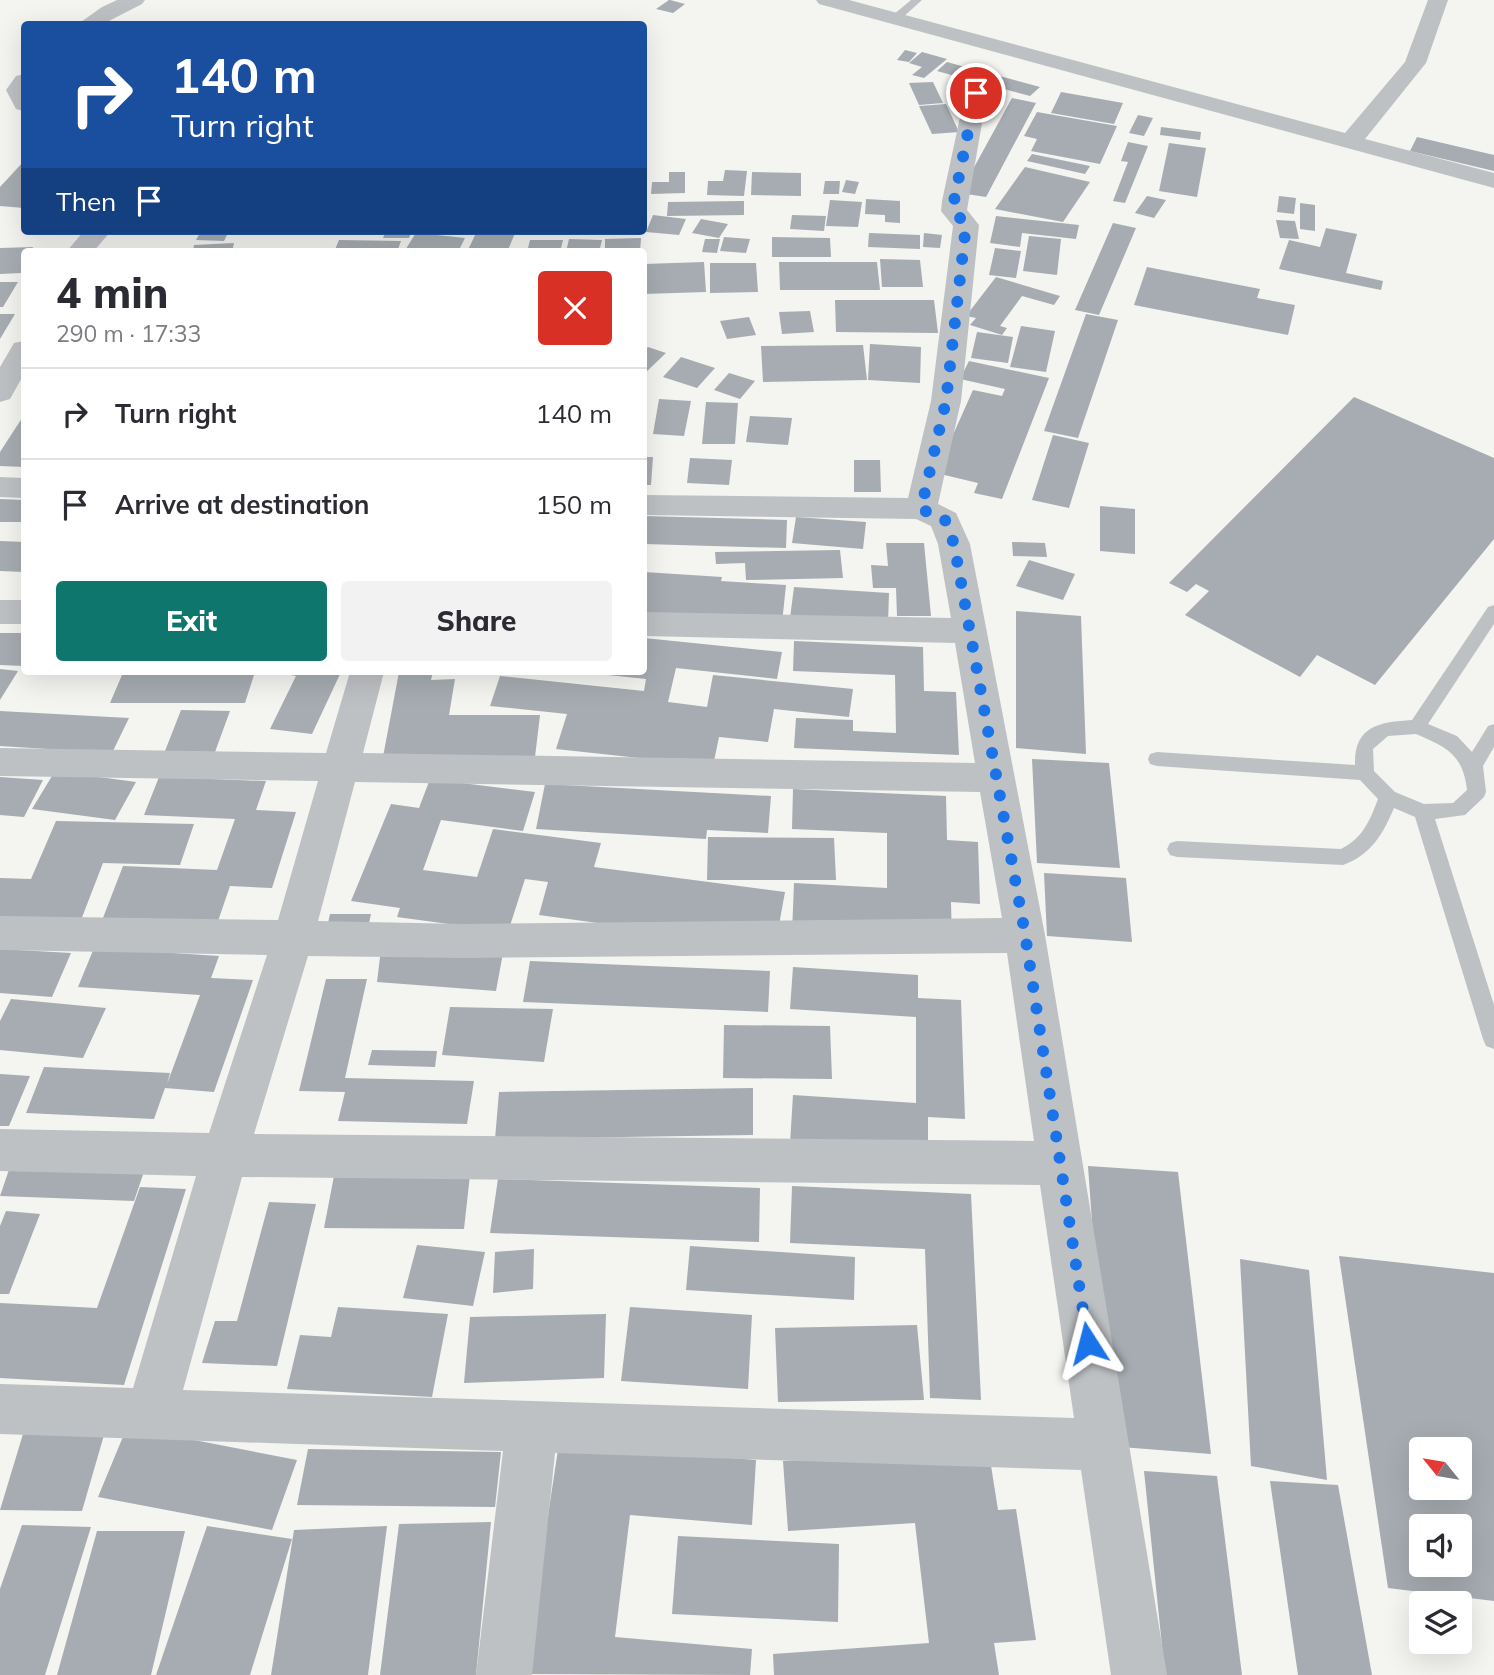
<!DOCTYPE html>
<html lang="en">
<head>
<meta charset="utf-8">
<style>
  :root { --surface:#fff; --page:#f2f2f3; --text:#2b2b33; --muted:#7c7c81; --line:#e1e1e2; --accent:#0f766e }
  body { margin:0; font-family:Mulish,sans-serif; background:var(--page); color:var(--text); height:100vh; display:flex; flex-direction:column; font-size:26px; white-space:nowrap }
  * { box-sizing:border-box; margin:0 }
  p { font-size:23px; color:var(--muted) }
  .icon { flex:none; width:38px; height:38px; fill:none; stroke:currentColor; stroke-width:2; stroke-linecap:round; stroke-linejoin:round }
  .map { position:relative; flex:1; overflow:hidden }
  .drawer { position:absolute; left:21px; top:248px; width:626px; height:427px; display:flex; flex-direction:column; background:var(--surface); border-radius:7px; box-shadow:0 7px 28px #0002 }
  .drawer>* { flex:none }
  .guide { position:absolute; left:21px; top:21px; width:626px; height:214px; border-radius:7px; box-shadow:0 7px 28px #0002; background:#1a4fa0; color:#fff; overflow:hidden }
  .needle { width:46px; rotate:300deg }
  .controls { position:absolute; left:1409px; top:1437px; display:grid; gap:14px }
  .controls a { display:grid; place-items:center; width:63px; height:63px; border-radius:7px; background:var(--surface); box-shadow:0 7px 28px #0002; font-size:35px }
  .pin { position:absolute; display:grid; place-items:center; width:60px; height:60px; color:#fff; margin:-30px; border:4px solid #fff; border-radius:50%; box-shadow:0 2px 7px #0007 }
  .me { position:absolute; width:77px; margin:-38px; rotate:351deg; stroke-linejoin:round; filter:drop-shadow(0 0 5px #0008) }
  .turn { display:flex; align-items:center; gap:24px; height:147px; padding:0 35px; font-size:32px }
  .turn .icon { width:91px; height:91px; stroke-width:2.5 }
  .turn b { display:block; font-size:49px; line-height:60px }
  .then { display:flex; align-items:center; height:66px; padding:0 35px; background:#0003; gap:14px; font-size:26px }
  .round { display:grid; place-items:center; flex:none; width:74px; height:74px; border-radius:7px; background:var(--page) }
  .summary { display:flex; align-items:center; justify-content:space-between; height:119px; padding:0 35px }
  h1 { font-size:42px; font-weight:800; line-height:52px }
  .primary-button { display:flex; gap:14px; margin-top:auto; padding:14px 35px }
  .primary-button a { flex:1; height:80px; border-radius:7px; background:var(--accent); color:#fff; font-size:28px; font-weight:800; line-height:80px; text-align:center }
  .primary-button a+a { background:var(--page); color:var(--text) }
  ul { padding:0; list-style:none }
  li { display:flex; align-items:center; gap:21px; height:91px; padding:0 35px; border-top:2px solid var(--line) }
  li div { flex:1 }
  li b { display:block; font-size:26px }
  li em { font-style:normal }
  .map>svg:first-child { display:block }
  .building { fill:#a6acb1; fill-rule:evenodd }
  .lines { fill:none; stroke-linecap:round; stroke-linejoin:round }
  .service { fill:#bec1c4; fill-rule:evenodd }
  .minor { fill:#bec1c4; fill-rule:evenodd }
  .route { stroke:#1a73e8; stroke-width:12; stroke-dasharray:0 21.6 }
</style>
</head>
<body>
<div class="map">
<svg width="1494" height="1675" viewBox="0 0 1494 1675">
  <rect width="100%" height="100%" fill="#f4f4f1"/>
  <!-- building -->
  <path class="building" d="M669 0H670L685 4 673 13 656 9Z
    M905 50 917 53 909 62 897 60Z
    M922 52 947 59 924 78 912 75 922 67 909 63Z
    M947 62 965 67 955 76 937 71Z
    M970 68 1040 87 1030 96 960 77Z
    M933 82 943 103 919 105 909 83Z
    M1061 92 1123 103 1114 124 1051 113Z
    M1012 98 1036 103 986 197 960 193Z
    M946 104 959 132 932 134 919 106Z
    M1037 112 1117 126 1100 164 1031 151 1037 139 1024 136Z
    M1138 115 1153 118 1144 136 1129 133Z
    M1161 127 1201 132 1200 140 1160 135Z
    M1417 137 1494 155V171L1410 151Z
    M1128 142 1148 146 1125 203 1113 201 1128 162 1121 161Z
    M1169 143 1206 148 1197 197 1159 191Z
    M1032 154 1090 166 1085 174 1027 161Z
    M24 161V208L0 206V187Z
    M1025 167 1090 182 1063 222 995 209Z
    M725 170 747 171 744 196 707 195 708 181H723Z
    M669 172H685V193L651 194 652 182H669Z
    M752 172 801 173V196L751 195Z
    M846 180 859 182 855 194 842 192Z
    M825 181H840L839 194H823Z
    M1147 196 1166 200 1154 218 1135 213Z
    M1279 196 1296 198 1294 214 1277 212Z
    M866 199 900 201V223L885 222V215L865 214Z
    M830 200 862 202 858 227 826 226Z
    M744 201V215L667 216 668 202Z
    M1300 203 1315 205V231L1300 229Z
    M653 215 686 219 679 235 646 232Z
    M792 215 826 216 824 231 790 229Z
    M996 216 1079 225 1076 239 1022 233 1020 247 990 243Z
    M701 219 728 224 719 238 692 233Z
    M1276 220 1295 221 1299 239 1280 238Z
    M1113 223 1136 228 1099 315 1075 310Z
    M1326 228 1357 234 1346 273 1383 281 1381 290 1279 269 1289 240 1320 247Z
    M201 231H229L224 241 196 240Z
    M386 231H412L409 238H383Z
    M417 231H440L437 235 465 238 458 252H404Z
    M477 231H516L507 252H467Z
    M869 233 920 235V249L868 247Z
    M924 233 942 235 940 248 923 247Z
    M1029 236 1061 239 1057 275 1023 271Z
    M724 237 750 239 746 253 720 251Z
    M772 237 830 238 831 257H772Z
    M641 238 640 252H605V239Z
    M569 239 602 240 599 252H566Z
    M705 239H720L717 253 702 252Z
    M339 240 401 241 397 252H334Z
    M530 240H563L560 252H527Z
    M234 243 232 252H193L194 245Z
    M33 247 31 252H24L22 273 0 274V248Z
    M995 248 1021 251 1016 278 989 275Z
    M880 259 920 260 923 287H882Z
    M704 262 706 292 644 294V264Z
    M779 262H877L880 290H780Z
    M710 263H756L758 292 710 293Z
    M1147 267 1260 289 1257 298 1295 305 1288 335 1134 305Z
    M996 277 1060 296 1054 305 1022 296 1000 326 1007 328 1002 335 970 325 976 318 966 316Z
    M0 282H18L3 307H0Z
    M835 300H934L938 333 836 332Z
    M810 311 814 332 782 334 779 312Z
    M0 314H15L0 339Z
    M1086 314 1118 320 1078 438 1044 431Z
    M749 317 756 335 727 339 720 321Z
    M1021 326 1055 331 1046 372 1010 367Z
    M977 332 1013 337 1008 363 971 358Z
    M870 344 921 347 920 383 868 380Z
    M863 345 867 380 763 382 761 346Z
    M648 347 666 353 644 374V350Z
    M681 357 715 368 697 388 663 377Z
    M969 361 1049 378 1002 499 974 493 978 483 936 473 973 390 1002 396 1005 389 960 379Z
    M729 373 755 381 740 399 714 390Z
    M1354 397 1494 458V539L1375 685 1317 655 1300 677 1185 615 1209 591 1196 584 1187 592 1169 583Z
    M659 399 691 401 684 436 653 434Z
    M706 402 738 403 735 444H702Z
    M24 415V467L0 466V452Z
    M750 416 792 418 788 445 746 442Z
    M1053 435 1089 443 1069 508 1032 500Z
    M644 457H653L651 485H644Z
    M690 458 732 460 729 485 687 483Z
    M854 460H880L881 492H854Z
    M0 499 24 500V522H0Z
    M1100 506 1135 509V554L1100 551Z
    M644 516 787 520 786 548 644 544Z
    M796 517 866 522 863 549 792 543Z
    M0 541 24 542V572L0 571Z
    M1012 542 1045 543 1047 557 1013 556Z
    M886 543H924L931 616H897L896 588H873L871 565 888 566Z
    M840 550 843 578 746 580 745 563 716 564 715 552Z
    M1029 560 1075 574 1063 600 1016 586Z
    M644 572 722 577 721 581 786 585 782 623 644 614Z
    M794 587 889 593 888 624 790 618Z
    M1016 611 1081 616 1086 754 1016 748Z
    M0 633H24V666L0 665Z
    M644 638 782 652 777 679 676 668 668 702 707 707 713 675 853 689 849 717 774 709 768 742 719 737 713 766 556 749 567 714 490 706 500 676 644 691 646 679 598 674 644 672Z
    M794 641 923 647 924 691 956 692 959 755 794 748 796 718 853 720V731L896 733 895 675 793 671Z
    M0 669 18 671 0 700Z
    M276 672H341L312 734 270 729 296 676Z
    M399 672H433L431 680 455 679 449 715H540L535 757 382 762Z
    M122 675H254L245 703H110Z
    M181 710 230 711 215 752 165 751Z
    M0 711 129 718 112 753 0 746Z
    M1032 759 1109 763 1120 868 1037 863Z
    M55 771 136 782 115 820 32 809Z
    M0 777 43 780 24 817 0 815Z
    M159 777 266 781 256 810 296 812 272 888 230 886 216 927 101 923 123 866 217 870 235 819 144 815Z
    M430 779 535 792 523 831 441 820 423 870 477 877 493 829 601 843 594 867 785 892 775 947 539 915 548 882 525 879 508 932 397 917 400 908 351 901 391 804 419 808Z
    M545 784 771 796 768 833 707 830 706 839 536 829Z
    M793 789 946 796 947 840 978 842 980 904 951 902 952 940 792 933 794 883 887 888V833L792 829Z
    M56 821 194 824 180 865 103 863 81 920 0 918V878L31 879Z
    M708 837 834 838 836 880H707Z
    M1044 873 1126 878 1132 942 1047 936Z
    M330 914H371L367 932H326Z
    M94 948 219 956 211 978 253 980 214 1092 165 1088 154 1119 26 1113 44 1067 170 1073 167 1084 200 995 78 987Z
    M0 949 71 953 52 997 0 993Z
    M381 949 503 953 496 991 377 982Z
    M530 961 770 971 768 1012 523 1002Z
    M793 967 918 975V998L961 1000 965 1119 928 1117V1153L790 1144 793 1095 916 1103V1017L790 1009Z
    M326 979H367L345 1078 474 1081 467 1124 338 1121 345 1092 299 1091Z
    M11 999 106 1008 83 1058 0 1050V1021Z
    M450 1007 553 1009 544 1062 442 1055Z
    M724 1025 830 1026 832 1079 723 1078Z
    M372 1050 437 1051 435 1067 368 1065Z
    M0 1074 30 1076 9 1126H0Z
    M753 1088V1135L495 1139 499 1092Z
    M14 1155 148 1160 134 1201 0 1196Z
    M1088 1166 1178 1172 1211 1454 1108 1446Z
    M470 1175 464 1229 324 1228 334 1176Z
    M498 1179 760 1188 759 1242 490 1233Z
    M792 1186 971 1194 981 1400 930 1398 925 1249 790 1243Z
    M140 1187 186 1189 124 1385 0 1378V1303L97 1308Z
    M269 1202 316 1204 277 1366 202 1363 215 1321H237Z
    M6 1211 40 1214 9 1294H0V1226Z
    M417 1245 485 1252 473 1306 403 1298Z
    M690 1246 855 1257 854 1300 686 1290Z
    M534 1249 533 1289 493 1293 495 1252Z
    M1339 1256 1494 1273V1601L1388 1588ZM1421 1449H1460V1488H1421ZM1421 1526H1460V1564H1421Z
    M1240 1259 1309 1270 1327 1480 1251 1466Z
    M338 1307 448 1314 432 1397 287 1389 300 1335 331 1337Z
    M630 1307 752 1315 748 1389 621 1381Z
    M606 1314 604 1378 464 1383 470 1317Z
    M917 1325 924 1400 778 1402 775 1328Z
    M984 1421 998 1510 1016 1509 1036 1640 994 1643 999 1675H774L773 1654 929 1643 915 1523 788 1531 783 1461 897 1454Z
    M127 1427 297 1460 272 1530 98 1497Z
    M23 1434 104 1435 82 1511 0 1510Z
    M559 1443 756 1460 752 1525 630 1515 615 1637 752 1649 750 1675 524 1674Z
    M308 1449 501 1452 495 1507 297 1505Z
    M1144 1471 1217 1476 1242 1675H1165Z
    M1270 1481 1338 1485 1372 1675H1298Z
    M491 1522 476 1675H380L399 1524Z
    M22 1525 91 1527 45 1675H0V1589Z
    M207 1526 292 1539 250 1675H156Z
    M387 1526 368 1675H271L294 1530Z
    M97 1531H185L151 1675H57Z
    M678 1536 839 1544 838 1622 672 1614Z"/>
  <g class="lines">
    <!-- service -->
    <path class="service" d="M911 0H922L901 19H893V15Z
      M1494 605V624L1428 724 1457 736 1472 752 1488 726 1494 724V747L1483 766 1486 792 1484 797 1465 815 1435 819 1494 1005V1049L1486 1046 1483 1039 1415 817 1394 808C1383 834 1371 855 1343 865L1177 857 1170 855 1167 849 1170 843 1177 841 1341 849C1363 838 1370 820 1378 799L1360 780 1157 766 1150 764 1148 759 1150 754 1157 752 1355 765C1354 726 1379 722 1412 720L1488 607ZM1416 734C1446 747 1463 754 1467 790L1453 803 1424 804 1395 792 1374 771 1373 749 1388 736Z"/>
    <!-- minor -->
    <path class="minor" d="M117 0H145L142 4 103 24H78L102 7Z
      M816 0H849L1345 133 1405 62 1428 0H1448L1426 63 1365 139 1494 173V188L819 4Z
      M24 74V111L16 109 6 90 16 76Z
      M976 87 984 89 987 94 967 210 979 225 961 401 938 504 956 513 970 544 1045 935 1167 1675H1111L1081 1470 555 1453 532 1675H476L503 1451 0 1434V1384L133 1388 196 1176 0 1171V1129L209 1133 267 955 0 950V916L278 920 318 781 0 776V748L326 753 350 672H384L363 753 975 763 955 643 644 636V612L951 618 938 544 931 526 916 519 644 515V495L908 498 931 401 953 226 941 211 942 201 965 94 968 89ZM355 782 980 792 1002 918 465 924 318 921ZM1007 953 1034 1141 254 1134 308 956 465 958ZM242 1177 1040 1185 1074 1418 183 1390Z
      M84 231H111L93 252H66Z
      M24 341V374L10 399 0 402V367L14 343Z
      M0 477 24 478V498L0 497Z
      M0 600H24V624H0Z"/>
  </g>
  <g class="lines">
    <!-- route -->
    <path class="route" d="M976 93 954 201V211L966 225 946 401 921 509 945 520 954 544 1025 934 1088 1343"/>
  </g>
</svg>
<div class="controls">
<a><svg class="needle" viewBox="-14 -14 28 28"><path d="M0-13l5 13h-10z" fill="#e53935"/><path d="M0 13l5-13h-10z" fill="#7c7c81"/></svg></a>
<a><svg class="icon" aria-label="sound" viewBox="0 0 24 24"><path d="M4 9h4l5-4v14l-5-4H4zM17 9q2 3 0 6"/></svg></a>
<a><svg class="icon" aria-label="layers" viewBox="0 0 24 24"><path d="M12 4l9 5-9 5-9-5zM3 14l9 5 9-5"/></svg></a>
</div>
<div class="pin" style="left:976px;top:93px;background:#d93025"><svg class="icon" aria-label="arrive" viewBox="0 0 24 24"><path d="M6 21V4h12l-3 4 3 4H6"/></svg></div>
<svg class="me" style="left:1088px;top:1343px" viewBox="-20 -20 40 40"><path d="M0-17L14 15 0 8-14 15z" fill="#1a73e8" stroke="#fff" stroke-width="4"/></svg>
<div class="guide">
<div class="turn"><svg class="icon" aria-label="right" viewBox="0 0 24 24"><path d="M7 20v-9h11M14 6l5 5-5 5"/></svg><div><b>140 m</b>Turn right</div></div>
<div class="then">Then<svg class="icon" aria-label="arrive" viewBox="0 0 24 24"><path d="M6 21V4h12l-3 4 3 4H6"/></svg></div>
</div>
<section class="drawer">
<div class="summary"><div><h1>4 min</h1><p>290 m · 17:33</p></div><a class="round" style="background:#d93025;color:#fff"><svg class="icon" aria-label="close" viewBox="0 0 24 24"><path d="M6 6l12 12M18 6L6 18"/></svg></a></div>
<ul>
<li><svg class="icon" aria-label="right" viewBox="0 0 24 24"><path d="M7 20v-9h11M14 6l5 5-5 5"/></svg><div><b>Turn right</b></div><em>140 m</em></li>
<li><svg class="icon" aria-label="arrive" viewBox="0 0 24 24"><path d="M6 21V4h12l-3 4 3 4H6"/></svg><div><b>Arrive at destination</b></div><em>150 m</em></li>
</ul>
<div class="primary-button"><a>Exit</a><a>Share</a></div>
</section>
</div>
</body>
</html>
